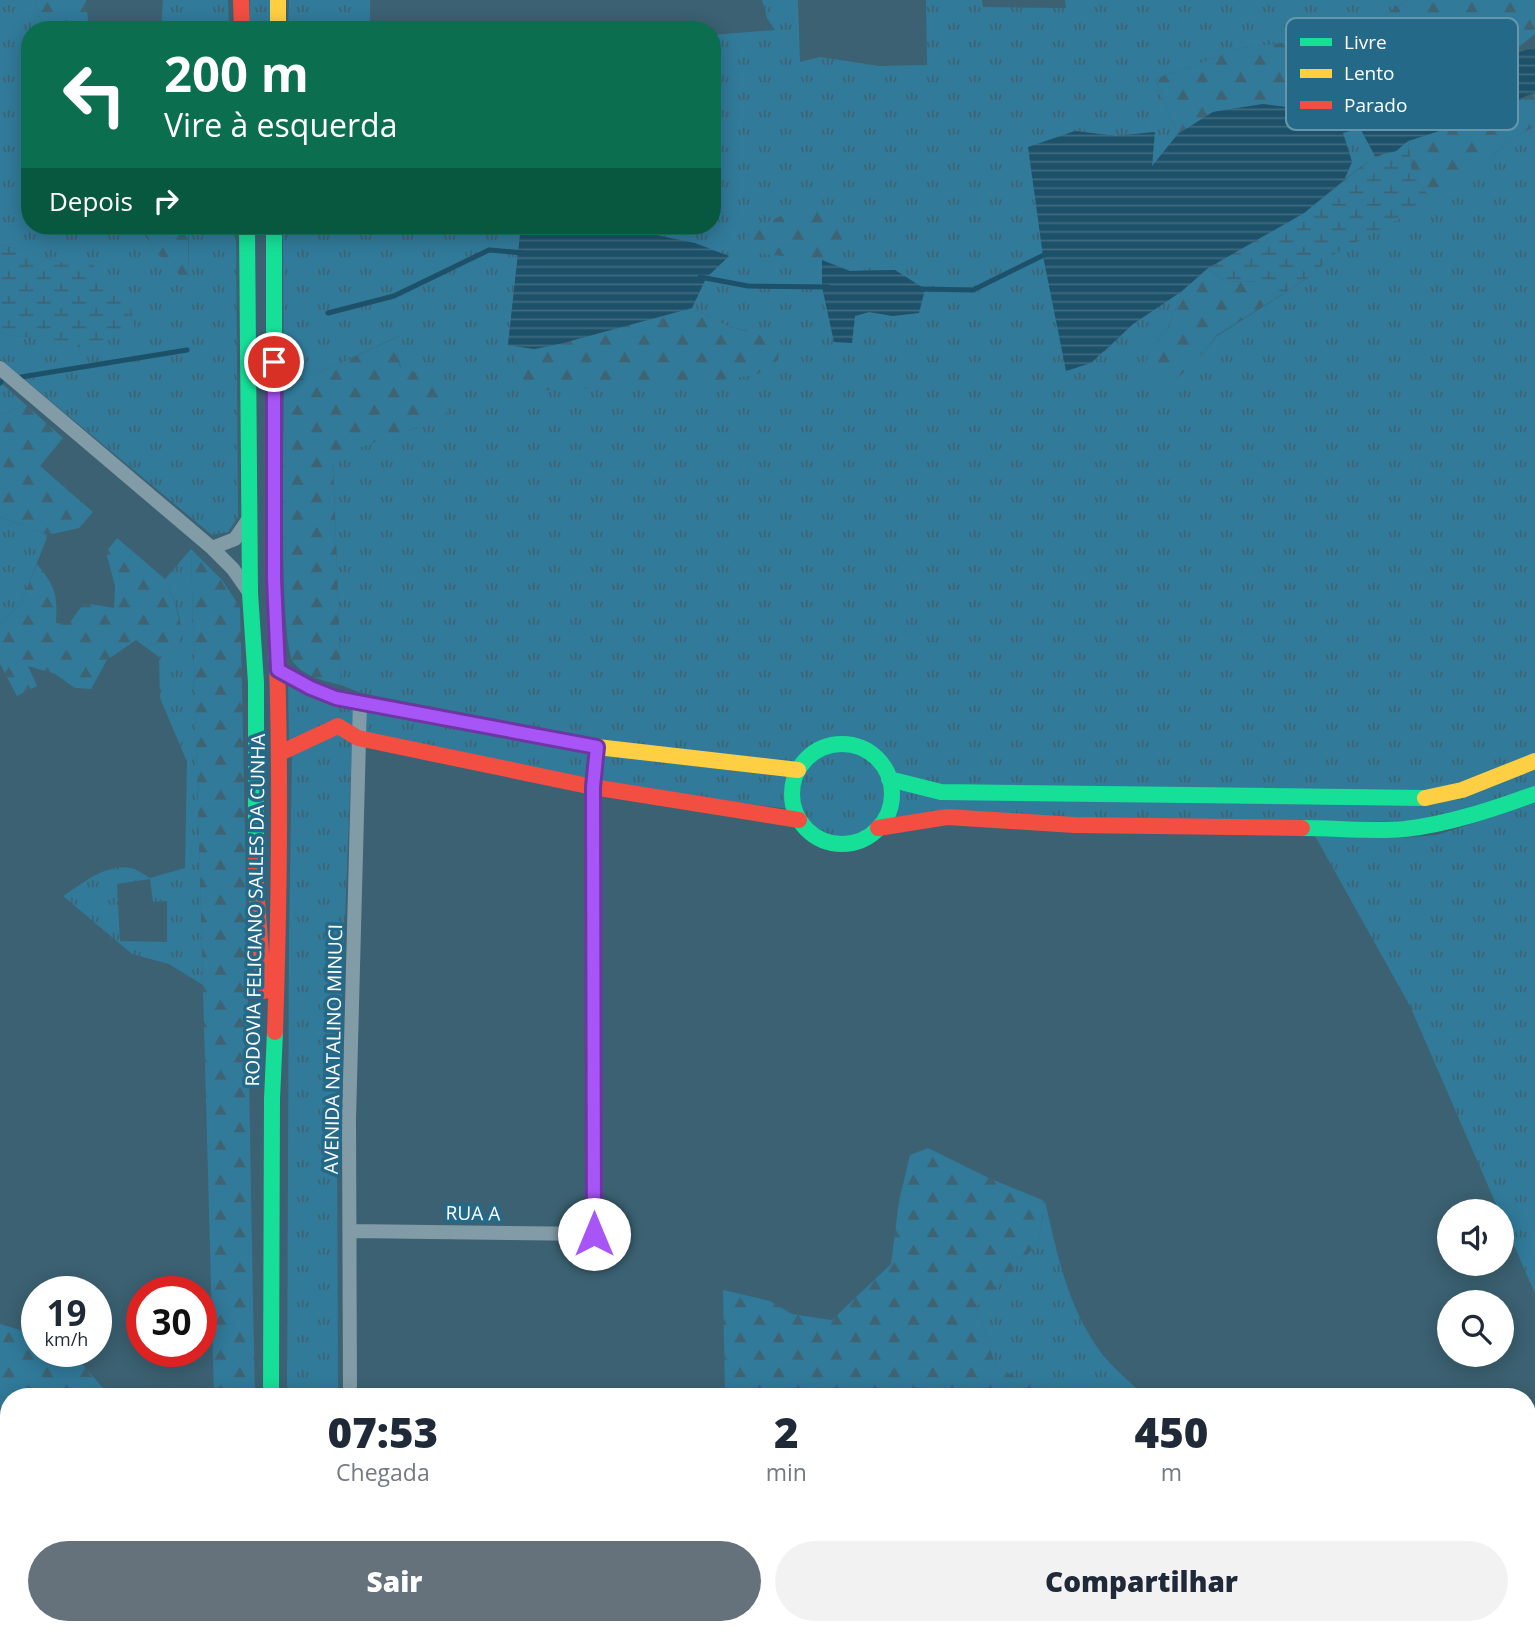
<!DOCTYPE html>
<html lang="pt">
<head>
<meta charset="utf-8">
<style>
  :root { --surface:#fff; --page:#f2f2f3; --text:#1f2937; --muted:#747a83; --accent:#65717b }
  body { margin:0; font-family:"Open Sans",sans-serif; background:var(--page); color:var(--text); height:100vh; display:flex; flex-direction:column; font-size:26px; white-space:nowrap }
  * { box-sizing:border-box; margin:0 }
  p { font-size:23px; color:var(--muted) }
  .icon { flex:none; width:38px; height:38px; fill:none; stroke:currentColor; stroke-width:2; stroke-linecap:round; stroke-linejoin:round }
  .map { position:relative; flex:1; overflow:hidden }
  .drawer { position:absolute; left:0px; top:1388px; width:1536px; height:247px; display:flex; flex-direction:column; background:var(--surface); border-radius:28px 28px 0 0; box-shadow:0 4px 18px #0003 }
  .drawer>* { flex:none }
  .hud { position:absolute; left:21px; top:21px; width:700px; height:214px; border-radius:28px; box-shadow:0 4px 18px #0003; background:#0b6e4f; color:#fff; overflow:hidden }
  .buttons { position:absolute; left:1437px; top:1199px; display:grid; gap:14px }
  .buttons a { display:grid; place-items:center; width:77px; height:77px; border-radius:50%; background:var(--surface); box-shadow:0 4px 18px #0003; font-size:35px }
  .speed { position:absolute; left:21px; top:1276px; display:flex; gap:14px; font-size:35px; font-weight:700; text-align:center }
  .speed>* { display:grid; place-content:center; width:91px; height:91px; border-radius:50%; background:var(--surface); box-shadow:0 4px 18px #0003; line-height:1 }
  .speed small { font-size:18px; font-weight:400 }
  .speed .limit { border:10px solid #d22; background:#fff; color:#111 }
  .pin { position:absolute; display:grid; place-items:center; width:60px; height:60px; color:#fff; margin:-30px; border:4px solid #fff; border-radius:50%; box-shadow:0 2px 7px #0007 }
  .me { position:absolute; width:77px; margin:-38px; rotate:0deg; stroke-linejoin:round; filter:drop-shadow(0 0 5px #0008) }
  .turn { display:flex; align-items:center; gap:24px; height:147px; padding:0 28px; font-size:32px }
  .turn .icon { width:91px; height:91px; stroke-width:2.5 }
  .turn b { display:block; font-size:49px; line-height:60px }
  .then { display:flex; align-items:center; height:66px; padding:0 28px; background:#0003; gap:14px; font-size:26px }
  .eta { display:flex; justify-content:space-evenly; align-items:center; height:119px; text-align:center }
  .eta b { font-size:42px; font-weight:800; line-height:49px }
  .action { display:flex; gap:14px; margin-top:auto; padding:14px 28px }
  .action a { flex:1; height:80px; border-radius:42px; background:var(--accent); color:#fff; font-size:28px; font-weight:800; line-height:80px; text-align:center }
  .action a+a { background:var(--page); color:var(--text) }
  .map>svg:first-child { display:block }
  .grass { fill:url(#grass-tufts); fill-rule:evenodd }
  .forest { fill:url(#forest-firs) }
  .wetland { fill:url(#wetland-marsh) }
  .water { fill:url(#water-rules) }
  .lines { fill:none; stroke-linecap:round; stroke-linejoin:round }
  .stream { stroke:#1d5169; stroke-width:5 }
  .street { stroke:#829ca7; stroke-width:14 }
  .fast { stroke:#16e098; stroke-width:16 }
  .slow { stroke:#ffcf43; stroke-width:16 }
  .jam { stroke:#f24e42; stroke-width:16 }
  .route-casing { stroke:#6d37a1; stroke-width:18 }
  .route { stroke:#a855f7; stroke-width:12 }
  .labels { text-anchor:middle; stroke-width:7; stroke-linejoin:round; paint-order:stroke }
  .street-label { font-size:19px; fill:#fff; stroke:#256988 }
  .key { fill:#256988; stroke:#6696ac; stroke-width:2 }
  .key-label { font-size:19px; fill:#fff }
</style>
</head>
<body>
<div class="map">
<svg width="1535" height="1633" viewBox="0 0 1535 1633">
  <defs>
    <pattern id="grass-tufts" width="24" height="20" patternUnits="userSpaceOnUse" patternTransform="scale(1.75)"><rect width="24" height="20" fill="#317a9a"/><path d="M3 7l-1-3M5 7V3M7 7l1-3M15 17l-1-3M17 17v-4M19 17l1-3" fill="none" stroke="#3e6373"/></pattern>
    <pattern id="forest-firs" width="22" height="20" patternUnits="userSpaceOnUse" patternTransform="scale(1.75)"><rect width="22" height="20" fill="#317a9a"/><path d="M5 1l3.5 6h-7zM16 11l3.5 6h-7z" fill="#3e6373"/></pattern>
    <pattern id="wetland-marsh" width="20" height="14" patternUnits="userSpaceOnUse" patternTransform="scale(1.75)"><rect width="20" height="14" fill="#317a9a"/><path d="M1 5h8M5 5V1M11 12h8M15 12V8" fill="none" stroke="#3e6373"/></pattern>
    <pattern id="water-rules" width="6" height="5" patternUnits="userSpaceOnUse" patternTransform="scale(1.75)"><rect width="6" height="5" fill="#1d5169"/><path d="M0 2.5h6" fill="none" stroke="#3f6b80"/></pattern>
  </defs>
  <rect width="100%" height="100%" fill="#3b6172"/>
  <!-- grass -->
  <path class="grass" d="M0 0H34L44 30H30V226H139L156 252 188 282 189 226H236L238 517 228 532 212 535 0 359V332L18 337 38 336 70 350V265L0 244Z
    M163 0H228L229 30H161Z
    M250 0H271L270 30H250Z
    M289 0H370V30H288Z
    M762 0H798L800 62 820 57 880 66 927 65 926 0H982L983 7 1066 8 1065 0H1409L1396 7 1361 35 1245 47 1155 79 1178 134 1152 167 1154 132 1116 136 1075 131 1104 352 1133 324 1182 291 1170 324 1154 346 1203 353 1217 336 1311 276 1334 254 1492 157 1512 138 1535 126V755L1429 793 939 787 892 775C871 733 824 727 795 766L598 739 361 693 341 685 333 456 375 440 418 428 397 353 401 335 330 368 284 385 283 226H521L508 345 520 369 528 391 748 331 730 327 692 308 706 278 729 256 657 235 624 233 611 226H712V35L775 30 767 18ZM823 261 850 271 895 270 893 316 869 312 854 316Z
    M1356 97 1359 126 1375 156 1344 180 1352 162 1333 101Z
    M0 382 26 405 0 415Z
    M0 517 48 535 22 601 0 625Z
    M191 549 203 985 169 964 132 954 63 896C82 884 106 863 130 868 137 869 144 875 150 878L185 868 187 762 160 698 159 657C196 637 177 611 165 579ZM150 879 153 902 167 901V942L120 941 117 884Z
    M288 680 355 703V730L289 745Z
    M365 711 590 749 591 781 366 735Z
    M341 732 352 742 337 1120 338 1396H287L289 937 292 756Z
    M797 794a45 45 0 1 1 90 0a45 45 0 1 1-90 0Z
    M601 755 786 777 789 781 787 797 789 809 599 785Z
    M1535 765V790L1437 822 890 819 894 808 895 786 1400 803Z
    M1535 803V1294L1502 1217V1211H1499L1410 1006 1315 836 1400 838 1437 835Z
    M1045 1201C1057 1254 1068 1309 1102 1354 1114 1369 1131 1383 1145 1396H1051L996 1367 976 1308 1038 1243Z
    M0 1394 9 1403V1607L0 1604Z
    M1535 1437V1484L1528 1485V1439Z
    M1535 1540V1633H750L743 1626H1528V1541Z
    M288 1626H340V1633H288Z
    M527 1626H638C606 1633 558 1633 527 1626Z"/>
  <!-- forest -->
  <path class="forest" d="M34 0H86L89 30H44Z
    M1409 0H1535V34L1507 56 1447 75 1386 82 1356 97 1319 103 1286 107 1263 104 1213 112 1178 134 1155 79 1245 47 1361 35 1396 7Z
    M1535 94V126L1512 138 1461 186 1432 201 1412 173 1408 141 1470 121Z
    M810 206 827 209 843 239 822 260 744 252 743 241C762 221 785 214 810 206Z
    M139 226H184L188 233V283L156 252Z
    M1208 268 1225 281 1263 282 1276 298 1217 335 1203 353 1176 380 1155 383 1146 372V362L1154 346 1170 324 1182 291Z
    M692 308 730 327 780 340 778 360 756 375 692 384 527 391 520 369 508 345 534 349 559 344Z
    M402 335 397 353 400 367 449 383 447 415C411 432 371 442 333 457L341 685C325 681 305 677 294 663 278 643 284 425 284 385L330 368Z
    M26 405 63 438 40 466 93 512 79 528 48 535 0 517V415Z
    M117 538 165 579 176 607 181 626 180 641 172 650 159 657 136 640 107 660 91 689 75 688 55 674 28 666 37 686 17 696 0 664V625L22 601 37 564C55 586 58 595 56 623L68 625 84 603 114 608 115 586 106 552Z
    M191 549 222 580 240 607C247 870 249 1133 255 1396H214Z
    M928 1148 991 1179 1045 1201 1038 1243 976 1308 996 1367 1051 1396H725L723 1290 770 1301 792 1314 832 1320 891 1264 899 1201 910 1155Z
    M0 1324 37 1335V1351H71L102 1387 130 1396H9V1403L0 1394Z
    M54 1626H259V1633H60Z
    M362 1626H527L558 1633H362Z
    M638 1626H743L750 1633H607Z"/>
  <!-- wetland -->
  <path class="wetland" d="M1408 141 1412 173 1432 201 1334 254 1311 276 1276 298 1263 282 1225 281 1208 268 1304 213 1375 156 1396 151Z
    M0 244 70 265 88 259 131 308 135 331 70 350 38 336 18 337 0 332Z
    M0 1604 9 1607V1626H54L60 1633H0Z"/>
  <!-- water -->
  <path class="water" d="M1532 48H1535V92L1470 121 1408 141 1396 151 1375 156 1359 126 1356 97 1386 82 1447 75Z
    M1333 101 1352 162 1344 180 1304 213 1208 268 1182 291 1133 324 1091 363 1066 371 1043 256 1028 147 1075 131 1116 136 1155 132 1152 166 1178 134 1213 112 1263 104 1286 107Z
    M521 226H611L624 233 656 235 695 243 729 256 706 278 692 308 559 344 534 349 508 345Z
    M822 260 850 271 895 270 925 289 919 313 893 316 869 312 855 316 852 343 834 342 822 287Z
    M1535 1484V1540L1528 1541V1485Z"/>
  <g class="lines">
    <!-- stream -->
    <path class="stream" d="M1337 132 1365 124
      M700 277 748 286 829 287
      M919 289 973 290 1048 253
      M328 313 394 296 489 250 524 253
      M21 377 187 350
      M0 383 1 382
      M1528 1619H1535
      M1361 1633 1446 1626"/>
    <!-- street -->
    <path class="street" d="M0 368 212 548 233 569 249 592
      M212 548 235 539 248 520
      M351 1231 594 1234 593 787 597 747
      M350 1396 349 1119 360 701
      M352 1626V1633"/>
    <!-- fast -->
    <path class="fast" d="M247 226 250 593 256 683V851
      M274 226V579L277 664
      M792 794a50 50 0 1 1 100 0a50 50 0 1 1-100 0Z
      M889 779 941 792 1425 798
      M1302 828C1336 828 1371 832 1405 829 1449 824 1493 809 1535 794
      M271 1396 272 1099 275 1032
      M272 1626V1633"/>
    <!-- slow -->
    <path class="slow" d="M278 0V30
      M569 742 597 747 798 770
      M1425 798 1462 790 1535 761"/>
    <!-- jam -->
    <path class="jam" d="M241 0 242 30
      M278 670 311 688 336 698 569 742
      M280 753 338 726 358 738 593 787 799 820
      M878 828 947 817 1074 825 1302 828
      M256 851V887L264 991
      M275 1032C279 909 281 787 277 664"/>
  </g>
  <g class="lines">
    <defs>
      <path id="route" d="M274 362V579L278 670 311 688 336 698 597 747 593 787 594 1234"/>
    </defs>
    <!-- route casing -->
    <use href="#route" class="route-casing"/>
    <!-- route -->
    <use href="#route" class="route"/>
  </g>
  <g class="labels">
    <!-- street labels -->
    <g class="street-label">
      <text transform="translate(255 910) rotate(-89)" y="7">RODOVIA FELICIANO SALLES DA CUNHA</text>
      <text transform="translate(333 1049) rotate(-89)" y="7">AVENIDA NATALINO MINUCI</text>
      <text transform="translate(473 1213) rotate(1)" y="7">RUA A</text>
    </g>
  </g>
  <!-- legend -->
  <rect x="1286" y="18" width="232" height="112" rx="10" class="key"/>
  <rect x="1300" y="38" width="32" height="8" fill="#16e098"/>
  <rect x="1300" y="69" width="32" height="9" fill="#ffcf43"/>
  <rect x="1300" y="101" width="32" height="8" fill="#f24e42"/>
  <g class="key-label">
    <text x="1344" y="49">Livre</text>
    <text x="1344" y="80">Lento</text>
    <text x="1344" y="112">Parado</text>
  </g>
</svg>
<div class="buttons">
<a><svg class="icon" aria-label="sound" viewBox="0 0 24 24"><path d="M4 9h4l5-4v14l-5-4H4zM17 9q2 3 0 6"/></svg></a>
<a><svg class="icon" aria-label="search" viewBox="0 0 24 24"><circle cx="10" cy="10" r="6"/><path d="M15 15l6 6"/></svg></a>
</div>
<div class="speed"><div>19<small>km/h</small></div><div class="limit">30</div></div>
<div class="pin" style="left:274px;top:362px;background:#d93025"><svg class="icon" aria-label="arrive" viewBox="0 0 24 24"><path d="M6 21V4h12l-3 4 3 4H6"/></svg></div>
<svg class="me" style="left:594px;top:1234px" viewBox="-20 -20 40 40"><circle r="19" fill="#fff"/><path d="M0-13L10 11 0 6-10 11z" fill="#a855f7"/></svg>
<div class="hud">
<div class="turn"><svg class="icon" aria-label="left" viewBox="0 0 24 24"><path d="M17 20v-9H6M10 6l-5 5 5 5"/></svg><div><b>200 m</b>Vire à esquerda</div></div>
<div class="then">Depois<svg class="icon" aria-label="right" viewBox="0 0 24 24"><path d="M7 20v-9h11M14 6l5 5-5 5"/></svg></div>
</div>
<section class="drawer">
<div class="eta">
<div><b>07:53</b><p>Chegada</p></div>
<div><b>2</b><p>min</p></div>
<div><b>450</b><p>m</p></div>
</div>
<div class="action"><a>Sair</a><a>Compartilhar</a></div>
</section>
</div>
</body>
</html>
